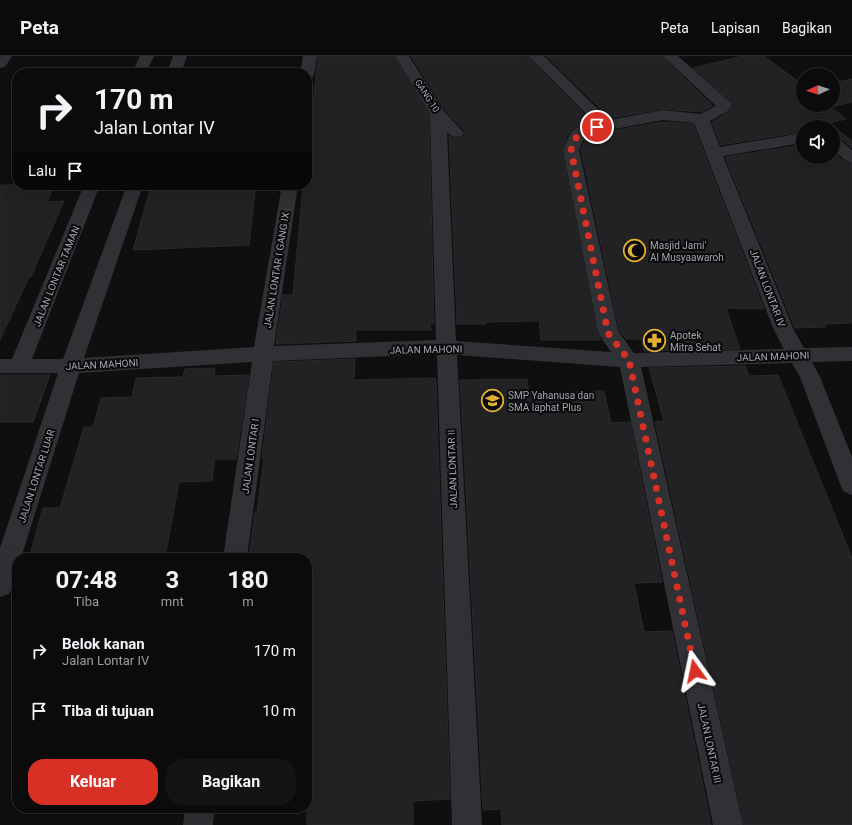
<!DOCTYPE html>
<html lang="id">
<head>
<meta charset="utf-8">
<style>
  :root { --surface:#0b0b0c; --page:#141415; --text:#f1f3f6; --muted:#9a9b9d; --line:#2b2b2d; --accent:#d93025 }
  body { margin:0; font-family:Roboto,sans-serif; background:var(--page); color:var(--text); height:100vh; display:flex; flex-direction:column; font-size:15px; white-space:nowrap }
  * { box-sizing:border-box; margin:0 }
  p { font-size:13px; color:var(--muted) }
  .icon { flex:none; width:22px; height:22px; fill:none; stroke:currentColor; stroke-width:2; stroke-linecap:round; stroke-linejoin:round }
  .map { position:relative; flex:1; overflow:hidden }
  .side { position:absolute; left:12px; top:497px; width:300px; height:260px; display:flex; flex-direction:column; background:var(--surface); border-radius:16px; box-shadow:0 4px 16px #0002,0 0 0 1px var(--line) }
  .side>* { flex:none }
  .hud { position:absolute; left:12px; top:12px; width:300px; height:122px; border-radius:16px; box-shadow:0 4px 16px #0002,0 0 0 1px var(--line); background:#0b0b0c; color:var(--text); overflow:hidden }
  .needle { width:26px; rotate:267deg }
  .controls { position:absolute; left:796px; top:12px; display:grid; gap:8px }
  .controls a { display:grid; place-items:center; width:44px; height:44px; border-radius:50%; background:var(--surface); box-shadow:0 4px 16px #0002,0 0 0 1px var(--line); font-size:20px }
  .pin { position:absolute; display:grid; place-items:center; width:34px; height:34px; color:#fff; margin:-17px; border:2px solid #fff; border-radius:50%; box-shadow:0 1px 4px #0007 }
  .me { position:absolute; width:44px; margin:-22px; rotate:348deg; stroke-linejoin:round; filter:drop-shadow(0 0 3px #0008) }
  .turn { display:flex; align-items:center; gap:14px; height:84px; padding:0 16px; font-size:18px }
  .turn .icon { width:52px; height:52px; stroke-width:2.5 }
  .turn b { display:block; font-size:28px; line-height:34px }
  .then { display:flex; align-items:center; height:38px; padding:0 16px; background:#0003; gap:8px; font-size:15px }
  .eta { display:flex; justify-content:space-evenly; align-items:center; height:68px; text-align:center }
  .eta b { font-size:24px; font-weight:700; line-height:28px }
  .action { display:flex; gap:8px; margin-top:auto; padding:8px 16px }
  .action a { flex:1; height:46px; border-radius:16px; background:var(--accent); color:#fff; font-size:16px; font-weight:700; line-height:46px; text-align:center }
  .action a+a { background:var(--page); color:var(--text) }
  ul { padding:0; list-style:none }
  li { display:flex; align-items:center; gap:12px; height:60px; padding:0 16px }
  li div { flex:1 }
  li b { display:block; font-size:15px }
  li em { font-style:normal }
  header { display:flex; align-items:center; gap:24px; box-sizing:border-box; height:56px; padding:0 20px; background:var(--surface); border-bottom:1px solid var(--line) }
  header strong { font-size:19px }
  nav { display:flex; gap:22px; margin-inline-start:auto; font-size:14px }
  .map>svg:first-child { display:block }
  .building { fill:#222224; stroke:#29292c }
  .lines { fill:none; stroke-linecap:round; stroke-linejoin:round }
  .minor { fill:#303135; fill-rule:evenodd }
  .route { stroke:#d93025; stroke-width:7; stroke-dasharray:0 12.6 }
  .labels { text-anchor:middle; stroke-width:4; stroke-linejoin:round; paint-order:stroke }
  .far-street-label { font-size:9px; fill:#a1a5b0; stroke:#0a0a0b }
  .poi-label { font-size:10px; fill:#a1a5b0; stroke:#0a0a0b; text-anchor:start }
  .street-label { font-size:10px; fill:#a1a5b0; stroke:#0a0a0b }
</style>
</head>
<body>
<header>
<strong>Peta</strong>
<nav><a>Peta</a><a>Lapisan</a><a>Bagikan</a></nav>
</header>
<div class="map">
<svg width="852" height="769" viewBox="0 0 852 769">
  <rect width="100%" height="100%" fill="#0f0f10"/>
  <!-- building -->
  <path class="building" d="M318 0H394L429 58 434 268H430L431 274H356V285L276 288 283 239H293L303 129H307V87H309Z
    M411 0H528L592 66 581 69 572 73 567 80 562 94 597 277 601 284H541L539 265 486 266V268H457L449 80 453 82H460L463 81 466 77 445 54Z
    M546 0H662L713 50 700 56 663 53 610 62Z
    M743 0H764L803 29V49H833V27L852 23V46L831 51 846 63 829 67 852 85V92L840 82 833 80V71H803V76L721 89 712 66 729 56 733 48 693 12Z
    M663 66 693 68 764 253 726 252 740 293 644 295 641 283H626L619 274 581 94 586 81 589 79Z
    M803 89V101H833V96L845 106 852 108V267L824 268 826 271 795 272 725 101Z
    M0 129H54L47 146 64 145 31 221H29L0 284Z
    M256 129 249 189 133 194 151 130Z
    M355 303 354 324 435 322 436 325 450 743 413 745V769H307V501L249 502 255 456H257L264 402H262L274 306Z
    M745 310 749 320 778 319 852 502V769H744L655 366 664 365 649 312Z
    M215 312 214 320 249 319 236 403H215L212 425 179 426 165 502H29L43 452H60L84 371H93L101 342 132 341 136 322 183 321 185 313Z
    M0 319H50L33 366H0Z
    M527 323 529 337 604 335 611 367 630 366 662 526 634 527 644 576 672 575 711 769H502L501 753 483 754 460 324Z"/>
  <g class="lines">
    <!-- minor -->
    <path class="minor" d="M0 0H12L5 11 0 12Z
      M140 0H154L146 17H132Z
      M173 0H187L181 17H167Z
      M303 0H317L314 19 312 22 307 23V17H300Z
      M395 0H409L444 55 464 77 462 80C455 82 451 81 447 76L456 285 611 296 598 277 563 94C572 72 571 72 595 67L529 0H544L609 64 663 54 700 58 716 50 663 0H678L732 48 728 55 710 65 720 91 803 77V87L723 100 793 272 804 292 852 291V305L812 306 820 321 852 401V439L844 436 841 430 800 321 792 307 641 311 743 769H713L620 311 457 299 482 769H452L437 298 273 305 247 502H223L252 306 79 317 21 502H17C17 515 15 526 9 538L0 541V492L58 317H0V303H12L84 129H100L32 303H63L127 129H143L84 302 254 291 282 129H298L274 290 436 284 430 58ZM663 64 694 67 773 272 784 293 634 297 618 275 579 94 585 80 588 78Z
      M833 81 839 83 852 94V107L846 105 833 94Z
      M185 752H215L213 769H183Z"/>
  </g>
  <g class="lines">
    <!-- route -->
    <path class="route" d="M597 71 583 74 578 77 571 94 608 277 629 304 695 615"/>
  </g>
  <!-- icons -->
  <defs>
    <symbol id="mosque-ring" viewBox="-11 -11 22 22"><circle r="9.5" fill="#0a0a0b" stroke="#e4b033" stroke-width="1.5"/><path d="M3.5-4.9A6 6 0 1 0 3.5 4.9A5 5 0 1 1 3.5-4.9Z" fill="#e4b033"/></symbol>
    <symbol id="pharmacy-ring" viewBox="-11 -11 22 22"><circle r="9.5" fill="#0a0a0b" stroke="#e4b033" stroke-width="1.5"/><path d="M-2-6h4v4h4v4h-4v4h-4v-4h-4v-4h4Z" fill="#e4b033"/></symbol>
    <symbol id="school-ring" viewBox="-11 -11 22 22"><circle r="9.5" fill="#0a0a0b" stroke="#e4b033" stroke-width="1.5"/><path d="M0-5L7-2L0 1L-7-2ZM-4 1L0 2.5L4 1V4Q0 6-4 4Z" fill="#e4b033"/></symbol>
  </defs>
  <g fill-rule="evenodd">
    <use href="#mosque-ring" x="622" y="182" width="25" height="25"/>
    <use href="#pharmacy-ring" x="642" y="272" width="25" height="25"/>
    <use href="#school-ring" x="480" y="332" width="25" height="25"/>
  </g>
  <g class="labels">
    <!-- far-street labels -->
    <g class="far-street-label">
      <text transform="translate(427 40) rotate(57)" y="3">GANG 10</text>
    </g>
    <!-- poi labels -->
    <g class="poi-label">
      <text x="650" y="193">Masjid Jami'<tspan x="650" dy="12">Al Musyaawaroh</tspan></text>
      <text x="670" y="283">Apotek<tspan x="670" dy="12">Mitra Sehat</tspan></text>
      <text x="508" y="343">SMP Yahanusa dan<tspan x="508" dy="12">SMA laphat Plus</tspan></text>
    </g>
    <!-- street labels -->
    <g class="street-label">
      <text transform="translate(276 214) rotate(-81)" y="4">JALAN LONTAR I GANG IX</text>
      <text transform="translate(56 220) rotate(-68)" y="4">JALAN LONTAR TAMAN</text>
      <text transform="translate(768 232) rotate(69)" y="4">JALAN LONTAR IV</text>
      <text transform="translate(426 293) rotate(-1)" y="4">JALAN MAHONI</text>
      <text transform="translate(773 300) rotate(-2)" y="4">JALAN MAHONI</text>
      <text transform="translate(102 308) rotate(-3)" y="4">JALAN MAHONI</text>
      <text transform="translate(250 400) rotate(-82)" y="4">JALAN LONTAR I</text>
      <text transform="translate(452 413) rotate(-92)" y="4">JALAN LONTAR II</text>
      <text transform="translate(36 420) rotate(-72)" y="4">JALAN LONTAR LUAR</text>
      <text transform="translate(710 687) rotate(78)" y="4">JALAN LONTAR III</text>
    </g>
  </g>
</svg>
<div class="controls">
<a><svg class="needle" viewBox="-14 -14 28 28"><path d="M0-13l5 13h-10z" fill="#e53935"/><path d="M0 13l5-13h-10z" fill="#9a9b9d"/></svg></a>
<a><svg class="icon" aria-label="sound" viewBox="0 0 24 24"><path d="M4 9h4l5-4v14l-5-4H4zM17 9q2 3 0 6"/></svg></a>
</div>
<div class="pin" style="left:597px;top:71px;background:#d93025"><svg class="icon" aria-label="arrive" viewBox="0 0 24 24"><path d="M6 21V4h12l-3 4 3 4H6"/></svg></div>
<svg class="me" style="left:695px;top:615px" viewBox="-20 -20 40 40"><path d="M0-17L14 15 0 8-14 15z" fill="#d93025" stroke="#fff" stroke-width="4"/></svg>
<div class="hud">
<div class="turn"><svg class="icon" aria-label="right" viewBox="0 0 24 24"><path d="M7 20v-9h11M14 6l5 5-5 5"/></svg><div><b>170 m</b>Jalan Lontar IV</div></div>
<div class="then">Lalu<svg class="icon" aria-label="arrive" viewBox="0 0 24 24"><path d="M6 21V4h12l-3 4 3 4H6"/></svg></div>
</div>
<section class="side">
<div class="eta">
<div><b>07:48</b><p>Tiba</p></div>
<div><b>3</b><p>mnt</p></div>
<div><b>180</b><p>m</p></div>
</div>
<ul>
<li><svg class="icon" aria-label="right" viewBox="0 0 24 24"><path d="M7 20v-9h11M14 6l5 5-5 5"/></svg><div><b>Belok kanan</b><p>Jalan Lontar IV</p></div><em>170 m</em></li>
<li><svg class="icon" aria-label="arrive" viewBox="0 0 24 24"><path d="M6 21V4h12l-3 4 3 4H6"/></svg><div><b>Tiba di tujuan</b></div><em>10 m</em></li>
</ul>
<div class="action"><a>Keluar</a><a>Bagikan</a></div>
</section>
</div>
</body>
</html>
